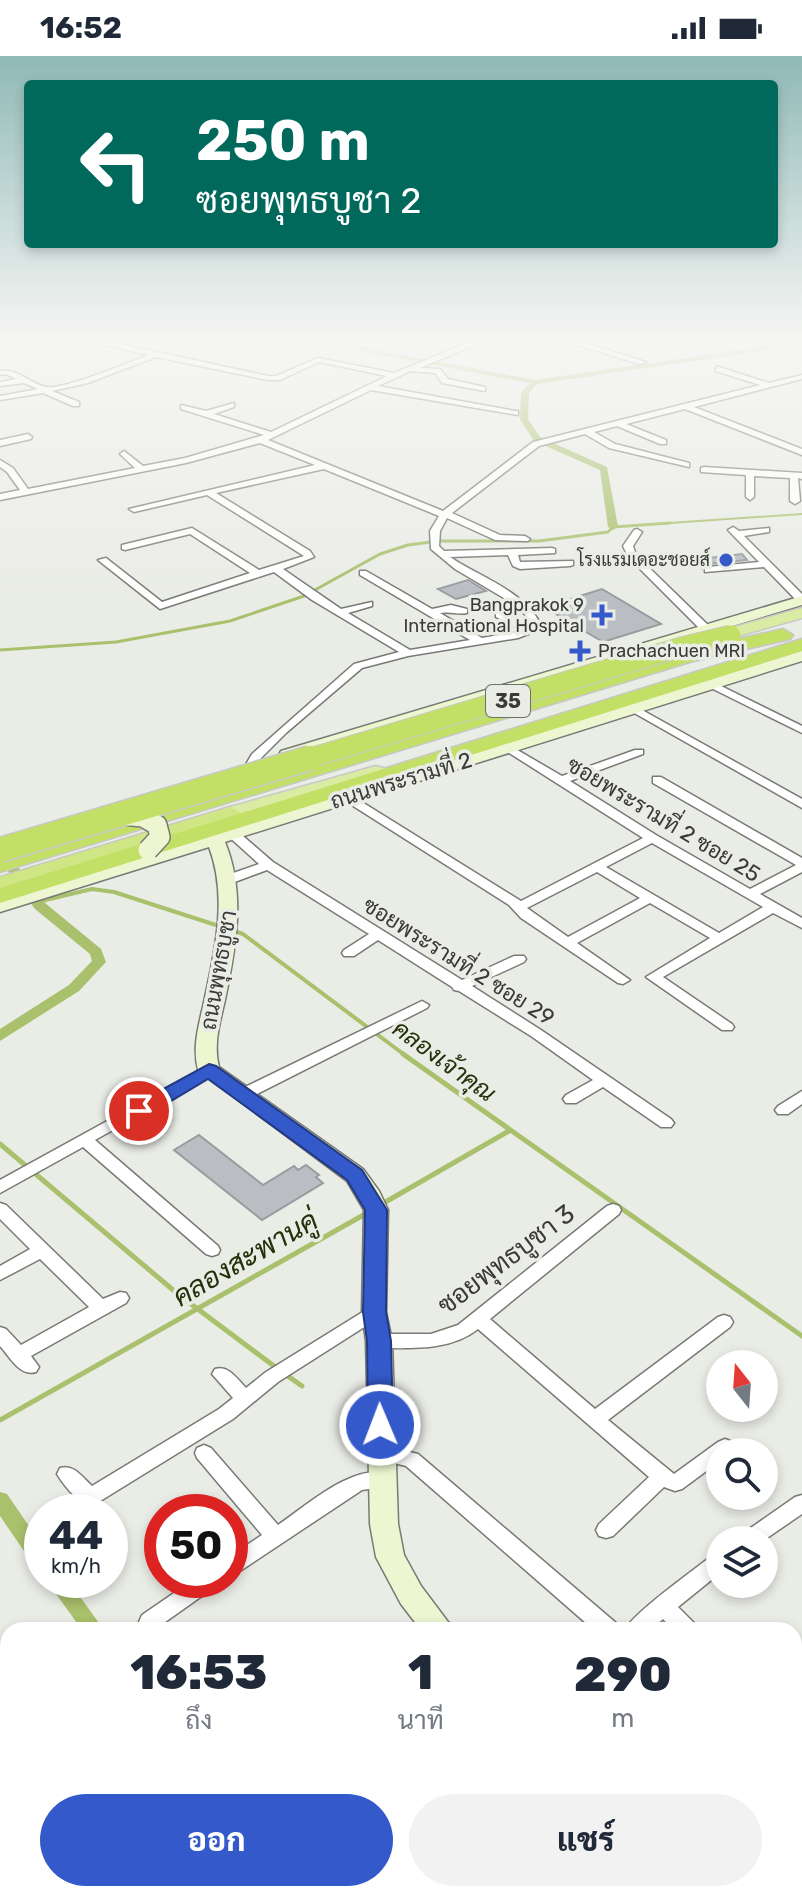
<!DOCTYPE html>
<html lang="th">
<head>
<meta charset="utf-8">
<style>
  :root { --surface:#fff; --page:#f2f2f3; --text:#1f2937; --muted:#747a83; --accent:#3459ca }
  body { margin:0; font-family:Rubik,Sarabun,sans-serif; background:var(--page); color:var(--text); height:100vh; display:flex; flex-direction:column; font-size:30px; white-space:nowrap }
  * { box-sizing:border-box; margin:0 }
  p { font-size:26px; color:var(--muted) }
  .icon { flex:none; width:44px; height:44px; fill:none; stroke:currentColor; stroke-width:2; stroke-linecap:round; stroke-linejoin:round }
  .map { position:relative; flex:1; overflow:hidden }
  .sheet { position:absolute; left:0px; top:1566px; width:802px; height:280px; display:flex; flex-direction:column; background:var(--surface); border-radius:24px 24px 0 0; box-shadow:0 4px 12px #0003 }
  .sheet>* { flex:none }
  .banner { position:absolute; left:24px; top:24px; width:754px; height:168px; border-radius:8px; box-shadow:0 4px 12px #0003; background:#00695c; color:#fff; overflow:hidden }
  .needle { width:52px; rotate:343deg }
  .controls { position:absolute; left:706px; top:1294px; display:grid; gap:16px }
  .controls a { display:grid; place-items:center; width:72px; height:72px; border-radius:50%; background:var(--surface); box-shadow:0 4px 12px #0003; font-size:40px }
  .speed { position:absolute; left:24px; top:1438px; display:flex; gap:16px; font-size:40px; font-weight:700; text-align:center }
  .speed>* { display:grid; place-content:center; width:104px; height:104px; border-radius:50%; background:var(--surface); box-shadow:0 4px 12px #0003; line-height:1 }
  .speed small { font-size:20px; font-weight:400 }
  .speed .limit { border:12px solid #d22; background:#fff; color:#111 }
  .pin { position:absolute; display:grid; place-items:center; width:68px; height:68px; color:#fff; margin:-34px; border:4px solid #fff; border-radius:50%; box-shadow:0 2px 8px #0007 }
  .me { position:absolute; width:88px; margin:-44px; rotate:359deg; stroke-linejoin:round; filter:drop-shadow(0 0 6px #0008) }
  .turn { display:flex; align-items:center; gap:28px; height:168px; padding:0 40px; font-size:36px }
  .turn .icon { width:104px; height:104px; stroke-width:2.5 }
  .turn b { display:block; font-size:56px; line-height:68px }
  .eta { display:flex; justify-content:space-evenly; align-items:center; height:136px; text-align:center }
  .eta b { font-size:48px; font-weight:800; line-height:56px }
  .cta { display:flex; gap:16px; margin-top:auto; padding:16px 40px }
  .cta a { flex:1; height:92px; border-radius:48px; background:var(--accent); color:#fff; font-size:32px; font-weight:800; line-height:92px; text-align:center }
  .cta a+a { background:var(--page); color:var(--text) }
  .status { display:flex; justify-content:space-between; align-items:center; height:56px; padding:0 40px; background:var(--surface); direction:ltr }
  .status svg { height:22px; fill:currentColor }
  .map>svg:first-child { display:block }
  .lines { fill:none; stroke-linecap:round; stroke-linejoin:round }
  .stream-far4 { stroke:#a9c06c; stroke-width:2 }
  .stream-far3 { stroke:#a9c06c; stroke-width:3 }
  .stream-far2 { stroke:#a9c06c; stroke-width:4 }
  .stream-far1 { stroke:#a9c06c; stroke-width:5 }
  .stream { stroke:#a9c06c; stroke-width:6 }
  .canal { fill:#a9c06c; fill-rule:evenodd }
  .building { fill:#babdc2; stroke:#999ba0; stroke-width:2 }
  .minor-casing { stroke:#787a75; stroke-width:3 }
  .secondary-casing { stroke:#787a75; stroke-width:3 }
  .primary-casing { stroke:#c8c8c7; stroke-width:3 }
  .trunk-casing { stroke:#c8c8c7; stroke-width:3 }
  .motorway-casing { stroke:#c8c8c7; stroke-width:3 }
  .minor { fill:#fff; fill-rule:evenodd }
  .secondary { fill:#edf6d1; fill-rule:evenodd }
  .primary { fill:#daeca3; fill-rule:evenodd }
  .trunk { fill:#cee684; fill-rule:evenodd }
  .motorway { fill:#c2e066; fill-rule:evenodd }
  .secondary-bridge-casing { stroke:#787a75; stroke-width:22; stroke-linecap:butt }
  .motorway-bridge-far1-casing { stroke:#c8c8c7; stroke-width:21; stroke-linecap:butt }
  .motorway-bridge-casing { stroke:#c8c8c7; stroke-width:27; stroke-linecap:butt }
  .secondary-bridge { stroke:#edf6d1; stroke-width:19 }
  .motorway-bridge-far1 { stroke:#c2e066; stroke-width:19 }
  .motorway-bridge { stroke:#c2e066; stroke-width:24 }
  .route { fill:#3459ca; stroke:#223a83; stroke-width:2 }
  .poi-dot { fill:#3459ca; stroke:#eaece6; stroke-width:3 }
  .labels { text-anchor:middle; stroke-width:7; stroke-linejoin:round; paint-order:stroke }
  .far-poi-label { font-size:18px; fill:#3a3a38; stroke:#eaece6; text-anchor:end }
  .shield { fill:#eaece6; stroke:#6f6f6c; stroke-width:2 }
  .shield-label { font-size:20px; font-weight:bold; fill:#3a3a38 }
  .street-label { font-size:22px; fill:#3a3a38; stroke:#eaece6 }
  .water-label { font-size:24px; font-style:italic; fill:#272f0b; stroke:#eaece6 }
  .near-street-label { font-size:26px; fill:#3a3a38; stroke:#eaece6 }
  .near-water-label { font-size:28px; font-style:italic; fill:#272f0b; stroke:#eaece6 }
</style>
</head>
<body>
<div class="status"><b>16:52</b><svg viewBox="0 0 49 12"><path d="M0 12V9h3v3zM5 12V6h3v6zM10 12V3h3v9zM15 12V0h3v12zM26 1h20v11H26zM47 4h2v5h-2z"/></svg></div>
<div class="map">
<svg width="802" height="1846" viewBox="0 0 802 1846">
  <rect width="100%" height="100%" fill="#eaece6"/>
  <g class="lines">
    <!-- stream-far4 -->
    <path class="stream-far4" d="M641 469 802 458"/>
    <!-- stream-far3 -->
    <path class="stream-far3" d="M0 594 116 586 230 565 304 540 380 498 408 489 438 485H539L608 476 613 471 670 467"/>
    <!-- stream-far2 -->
    <path class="stream-far2" d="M37 846 92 833 114 836 219 870
      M231 874 243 878 406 1000"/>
    <!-- stream-far1 -->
    <path class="stream-far1" d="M403 998 802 1280
      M0 1088 179 1239 278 1313
      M382 1148 509 1075
      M285 1318 302 1330
      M0 1364 367 1157"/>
    <!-- stream -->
    <path class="stream" d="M293 1838 299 1846"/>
    <!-- canal -->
    <path class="canal" d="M174 282H247L191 287Z
      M320 282H333L376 294 535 324 760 291 777 282H786L762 295 537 328 529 337 528 363 540 381 607 411 618 471 613 474 608 471 600 414 534 385 520 363 521 337 530 327 375 298Z
      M792 282H802V286L792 284Z
      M0 795H6L45 847 101 893 106 906 79 935 0 985V973L69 929 92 905 90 898 35 853 0 804Z
      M0 1436 7 1438 42 1489V1514L35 1511 0 1460Z
      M46 1524H68L104 1574H82Z
      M8 1799V1824L0 1828V1803Z"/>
  </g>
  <!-- building -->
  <path class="building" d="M742 498 747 504 708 508 702 513 692 504Z
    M468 524 486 535 456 543 438 533Z
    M602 533 661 568 603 586 544 551Z
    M199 1079 263 1129 294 1110 298 1114 306 1109 319 1119 316 1121 323 1127 262 1164 174 1094Z"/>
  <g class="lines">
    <defs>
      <path id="minor" d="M76 282H92L268 320H276L318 302 394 317 480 282H491L420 312 440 313 448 323 485 331V335L442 327 435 317 411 315 378 330 515 355H518V359L371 334 268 384 443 455 533 386 760 329 716 315V311H719L769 327 802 319V323L694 351 802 393V399L685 353 626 368 666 384V388H660L617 370 594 376 615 388 689 407V411L609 392 585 378 539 390 452 457 500 479 525 480 530 483 528 485 495 484 447 462 440 475 439 490 444 495 552 492 555 493V497L518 499 520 506 573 505V509L570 510 520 513 513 510 508 499 450 501C481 522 526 535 542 571L541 573 518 582 408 600 362 612 286 677 261 702 255 712 251 714 245 710 252 698 354 608 399 596 312 544 274 516 160 553 98 504 106 502 162 546 250 517 190 478 125 494 122 493V489L192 472 259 514 304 500 207 439 134 456 129 453 315 409 260 387 186 407 0 444V438L20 434 7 416 0 411V404L13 412 28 433 135 412 120 398 124 395 143 410 185 402 264 379 181 353V349L206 355 234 347V351L214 358 271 376 387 320 319 306 280 324H268L156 301 88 327 52 335 79 346V350H73L43 337 0 344V340L38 333 24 327 0 330V326L16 323 6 318 0 319V315C18 312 30 328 47 331 64 334 129 306 149 299ZM324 413 439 460 430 475 431 493 455 513 514 548 496 557V561L513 570H521V566L508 559 520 553 527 561 531 570 516 576 482 582 440 557C450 555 458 559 467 557V553L451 549 432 553 366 515H360V519L470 584 410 594 348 557 372 550V546L341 553 283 513 314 501 310 495 216 437Z
        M556 282H569L646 306 639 308Z
        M28 378 32 381 31 383 0 390V384Z
        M704 411 802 417V423L798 422 800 445 795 448 790 445V422L754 420V441L750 444 746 441V419L701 416V412Z
        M733 471 739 475 769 472V476L744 480 802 538V547L798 546 764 511 705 516V512L708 511 759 506 728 474Z
        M637 473 642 476 633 490 636 499 709 570V574H701L629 502 623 490 634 474Z
        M711 625 802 670V677L707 630V626Z
        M633 649 802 743V752L629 654 627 652Z
        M507 688 562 720 635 694H643V698L570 725 656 779 750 833 796 809 653 727V721H661L802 802V816L760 838 802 862V872L773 857 663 921 732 968 734 971 732 974H722L646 921 710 882 650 847 577 887 630 924 623 928 618 927 521 862 509 849 339 741 345 737 349 738 521 845 643 782 503 693V689ZM652 787 763 851 719 877 606 811ZM597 816 640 842 568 881 527 852Z
        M232 773 236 774 273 806 462 924 514 900H524L526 903 524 906 472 930 541 974 671 1063 674 1067 671 1071H661L603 1031 576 1047H566L563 1043 566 1039 593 1024 531 980 459 935 454 934 452 931 378 884 354 900H344L342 897 344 894 369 878 267 814 232 827H222L221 824 222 821 259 808 228 780 226 777Z
        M422 945 429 949 427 952 249 1042H239L236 1038 239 1034Z
        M209 1009 216 1014 214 1017 95 1084 218 1190 220 1194 218 1198 212 1200 206 1198 83 1091 0 1137V1124Z
        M802 1035V1048L788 1058H778L775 1054 778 1050Z
        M0 1147 6 1149 103 1243 120 1236 126 1237 129 1242 126 1247 31 1300 39 1311 36 1316C20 1321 10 1301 0 1290V1271L6 1273 21 1289 89 1251 40 1203 0 1224V1210L30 1193 0 1163Z
        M613 1148 619 1150 621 1154 619 1158 490 1263 595 1353 718 1261 724 1259 730 1261 733 1266 730 1271 608 1364 674 1418 718 1386 725 1383 732 1386 734 1391 732 1396H720V1405L682 1433 675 1435 664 1431 613 1480 606 1482 599 1480 596 1474 599 1468 649 1421 478 1273C450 1295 412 1292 379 1292L373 1290 370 1285 373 1280 379 1278H431L458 1269 607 1150Z
        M374 1249 380 1251 383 1256 380 1261 278 1326 233 1363 97 1447C81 1452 65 1431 57 1418L60 1412C74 1408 82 1421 92 1430L219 1353 233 1342 212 1318 215 1313C229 1309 237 1323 246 1332L266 1316Z
        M204 1389 211 1392 278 1469C306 1450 354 1406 389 1418L392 1424 389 1430 362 1434 237 1517 230 1520V1500L262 1479 197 1402 195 1397 197 1392Z
        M381 1389 418 1398 616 1567 619 1574H594L406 1410 374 1402 372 1397 374 1392Z
        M802 1439V1458L764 1484H739L742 1478 795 1441Z
        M720 1496V1517L678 1551 694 1567 697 1574H673L663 1563 650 1574H625C632 1558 695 1513 713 1499Z
        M193 1524H219L216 1530 161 1569 162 1574H142L139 1566 142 1559Z
        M346 1838H370L372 1846H348Z
        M420 1838H450L446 1846H416Z"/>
      <path id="secondary" d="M802 540V549L293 703H281L279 699 281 695Z
        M802 595V605L225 786C246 837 236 891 225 944 220 966 213 988 219 1011L363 1113 379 1135 388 1154 386 1256 392 1285 398 1468 404 1499 421 1530 454 1574H421L401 1548 376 1501 370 1468 366 1285 362 1256 364 1154 347 1125 198 1014C192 990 199 969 204 946 215 895 228 841 209 791L0 856V844Z
        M659 1838H697L700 1846H663Z"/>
      <path id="primary" d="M802 552V562L713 587 705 582 707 579Z
        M376 710 383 712 385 716 383 720 230 763 220 757 223 753Z"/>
      <path id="trunk" d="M230 751 241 757 237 761 0 835V821Z"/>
      <path id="motorway" d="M783 573 793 579 790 583 693 605 0 816V801L681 596Z
        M802 583V595L0 847V832Z"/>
    </defs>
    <!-- minor casing -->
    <use href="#minor" class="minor-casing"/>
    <!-- secondary casing -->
    <use href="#secondary" class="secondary-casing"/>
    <!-- primary casing -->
    <use href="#primary" class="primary-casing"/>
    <!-- trunk casing -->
    <use href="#trunk" class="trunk-casing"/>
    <!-- motorway casing -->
    <use href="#motorway" class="motorway-casing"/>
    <!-- minor -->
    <use href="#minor" class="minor"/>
    <!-- secondary -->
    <use href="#secondary" class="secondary"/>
    <!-- primary -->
    <use href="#primary" class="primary"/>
    <!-- trunk -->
    <use href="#trunk" class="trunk"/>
    <!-- motorway -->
    <use href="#motorway" class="motorway"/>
    <defs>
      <path id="secondary-bridge" d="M122 759 143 761 157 769 160 781 148 794"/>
      <path id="motorway-bridge-far1" d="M303 704 681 591 731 579"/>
      <path id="motorway-bridge" d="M0 794 310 702"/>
    </defs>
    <!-- secondary-bridge casing -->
    <use href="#secondary-bridge" class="secondary-bridge-casing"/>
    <!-- motorway-bridge-far1 casing -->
    <use href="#motorway-bridge-far1" class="motorway-bridge-far1-casing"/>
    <!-- motorway-bridge casing -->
    <use href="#motorway-bridge" class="motorway-bridge-casing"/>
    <!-- secondary-bridge -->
    <use href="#secondary-bridge" class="secondary-bridge"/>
    <!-- motorway-bridge-far1 -->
    <use href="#motorway-bridge-far1" class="motorway-bridge-far1"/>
    <!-- motorway-bridge -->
    <use href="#motorway-bridge" class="motorway-bridge"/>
  </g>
  <!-- sky -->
  <linearGradient id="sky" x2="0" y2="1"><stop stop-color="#8fb9b6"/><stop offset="0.52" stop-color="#f6f6f4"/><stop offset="1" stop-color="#f6f6f4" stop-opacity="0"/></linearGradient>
  <rect width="802" height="541" fill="url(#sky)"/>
  <!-- route -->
  <path class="route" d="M209 1008 216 1010 362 1114 387 1154 386 1256 391 1285 393 1369 389 1376 380 1379 372 1376 368 1369 367 1285 363 1256 365 1154 347 1124 208 1023 146 1060 139 1062 129 1055 132 1050Z"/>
  <!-- markers -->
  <g class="poi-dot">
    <circle cx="726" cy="504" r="8"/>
    <path d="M598 547h8v8h8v8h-8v8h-8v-8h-8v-8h8z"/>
    <path d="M576 583h8v8h8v8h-8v8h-8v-8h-8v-8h8z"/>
  </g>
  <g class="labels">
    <!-- far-poi labels -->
    <g class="far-poi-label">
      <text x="710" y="510">โรงแรมเดอะชอยส์</text>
      <text x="584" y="555">Bangprakok 9<tspan x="584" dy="21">International Hospital</tspan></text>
      <text x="598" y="601" text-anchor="start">Prachachuen MRI</text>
    </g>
    <!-- shield labels -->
    <rect class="shield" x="486" y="629" width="44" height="32" rx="6"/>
    <g class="shield-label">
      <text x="508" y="652">35</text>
    </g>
    <!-- street labels -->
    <g class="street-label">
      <text transform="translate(401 724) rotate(-17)" y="8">ถนนพระรามที่ 2</text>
      <text transform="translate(664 763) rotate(31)" y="8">ซอยพระรามที่ 2 ซอย 25</text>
      <text transform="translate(459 905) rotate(32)" y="8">ซอยพระรามที่ 2 ซอย 29</text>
      <text transform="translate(218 914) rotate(-80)" y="8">ถนนพุทธบูชา</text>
    </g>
    <!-- water labels -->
    <g class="water-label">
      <text transform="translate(444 1005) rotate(36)" y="8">คลองเจ้าคุณ</text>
    </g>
    <!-- near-street labels -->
    <g class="near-street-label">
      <text transform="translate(506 1203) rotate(-37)" y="9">ซอยพุทธบูชา 3</text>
    </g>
    <!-- near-water labels -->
    <g class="near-water-label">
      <text transform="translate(245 1202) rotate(-30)" y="10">คลองสะพานคู่</text>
    </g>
  </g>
</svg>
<div class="controls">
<a><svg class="needle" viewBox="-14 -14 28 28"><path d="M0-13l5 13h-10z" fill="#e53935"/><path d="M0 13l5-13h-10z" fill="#747a83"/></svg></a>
<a><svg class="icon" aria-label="search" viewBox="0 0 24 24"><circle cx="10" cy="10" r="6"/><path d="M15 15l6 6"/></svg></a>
<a><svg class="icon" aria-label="layers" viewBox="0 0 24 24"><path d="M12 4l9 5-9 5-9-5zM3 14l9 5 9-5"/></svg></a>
</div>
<div class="speed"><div>44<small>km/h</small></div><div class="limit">50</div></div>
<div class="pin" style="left:139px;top:1055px;background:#d93025"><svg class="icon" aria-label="arrive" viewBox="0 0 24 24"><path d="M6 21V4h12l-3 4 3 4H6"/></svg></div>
<svg class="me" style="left:380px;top:1369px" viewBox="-20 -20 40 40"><circle r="17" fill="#3459ca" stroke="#fff" stroke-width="3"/><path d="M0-11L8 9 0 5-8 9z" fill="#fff"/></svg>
<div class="banner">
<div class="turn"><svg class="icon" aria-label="left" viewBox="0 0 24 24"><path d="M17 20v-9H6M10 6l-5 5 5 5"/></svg><div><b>250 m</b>ซอยพุทธบูชา 2</div></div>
</div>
<section class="sheet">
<div class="eta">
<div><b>16:53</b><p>ถึง</p></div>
<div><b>1</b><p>นาที</p></div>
<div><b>290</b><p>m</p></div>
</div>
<div class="cta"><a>ออก</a><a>แชร์</a></div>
</section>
</div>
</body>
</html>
